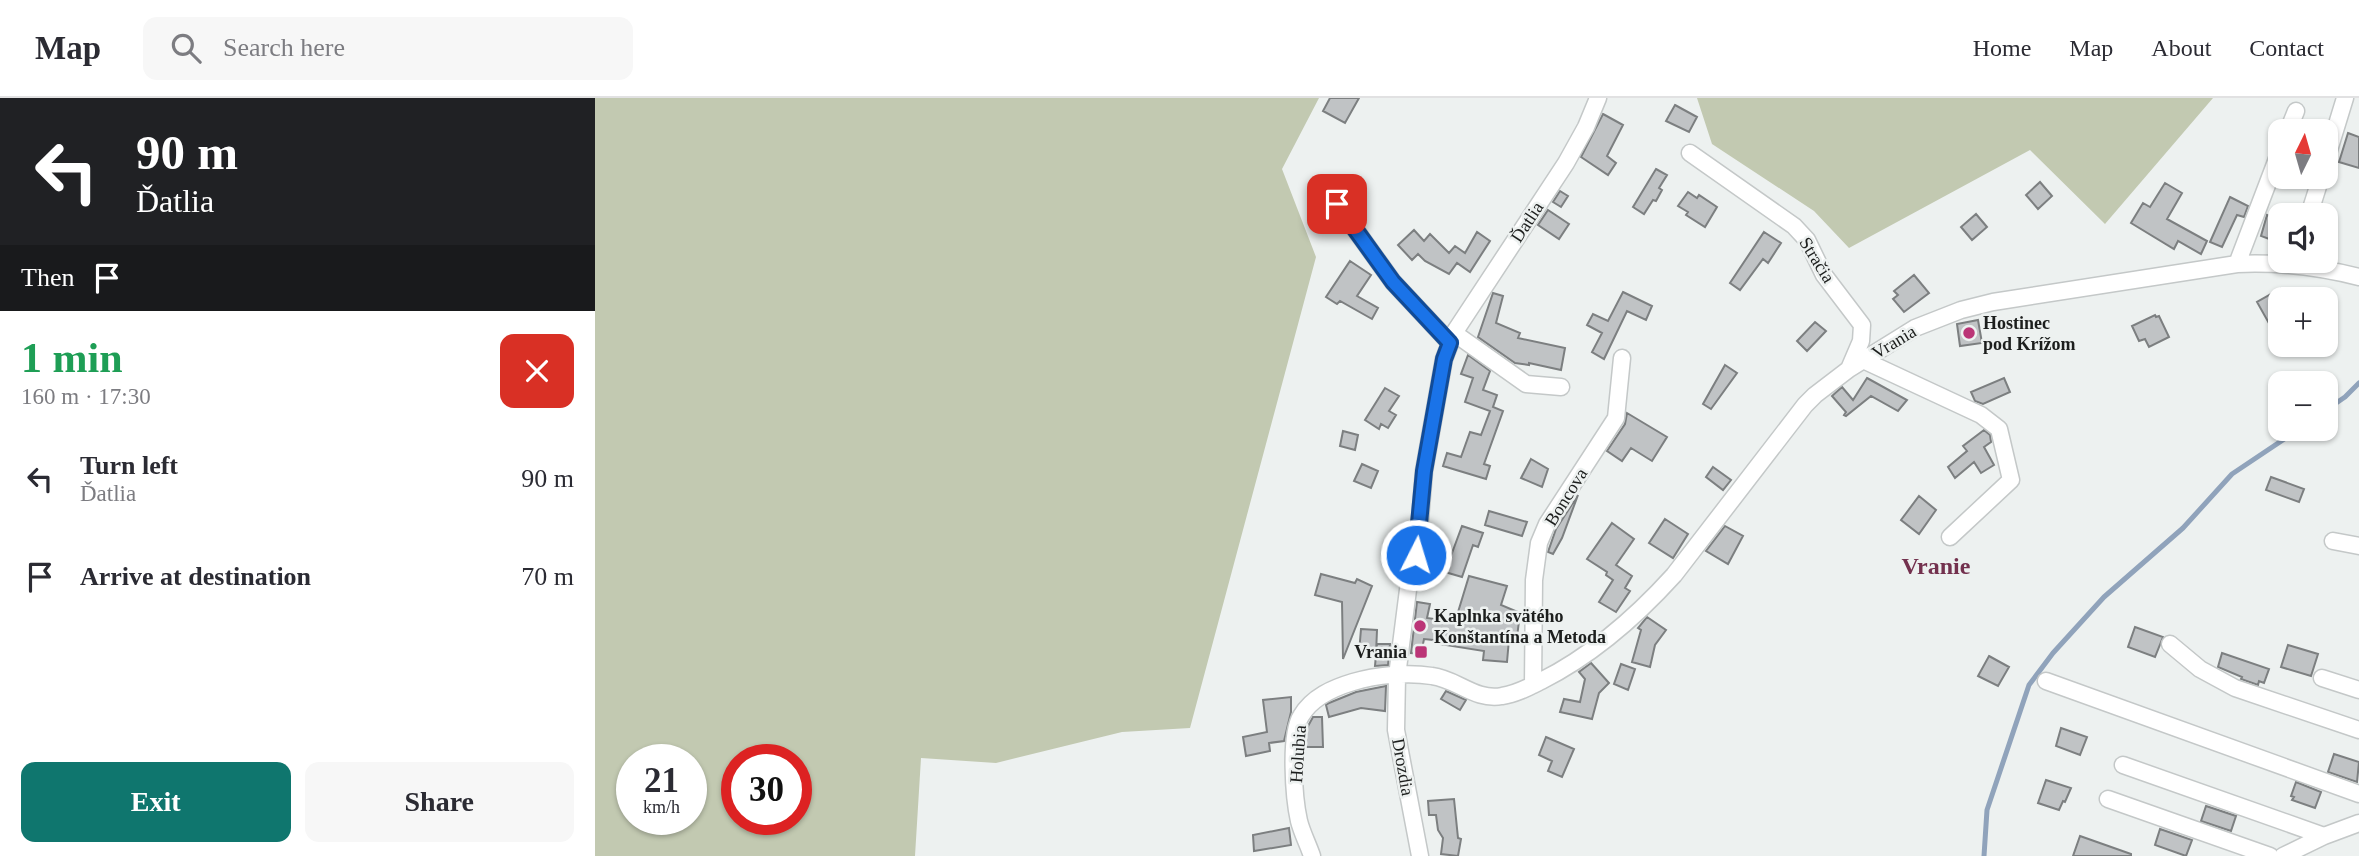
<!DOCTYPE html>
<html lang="en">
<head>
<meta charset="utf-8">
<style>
  :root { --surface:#fff; --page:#f7f7f7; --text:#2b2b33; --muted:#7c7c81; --line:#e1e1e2; --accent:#0f766e }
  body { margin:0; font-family:Georgia,serif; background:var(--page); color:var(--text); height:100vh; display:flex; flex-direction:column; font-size:26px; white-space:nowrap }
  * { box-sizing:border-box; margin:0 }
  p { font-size:23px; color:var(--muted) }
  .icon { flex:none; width:38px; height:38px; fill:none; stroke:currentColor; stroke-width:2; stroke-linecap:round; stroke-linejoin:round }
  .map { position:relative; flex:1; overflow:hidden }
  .drawer { display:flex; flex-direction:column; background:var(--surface); width:595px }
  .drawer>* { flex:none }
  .top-card { background:#202124; color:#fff; overflow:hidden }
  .needle { width:46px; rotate:5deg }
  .controls { position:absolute; left:1673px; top:21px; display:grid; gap:14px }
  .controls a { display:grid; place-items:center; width:70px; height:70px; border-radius:14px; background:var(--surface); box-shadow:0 2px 5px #0004; font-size:35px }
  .speed { position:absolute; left:21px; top:646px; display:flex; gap:14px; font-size:35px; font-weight:700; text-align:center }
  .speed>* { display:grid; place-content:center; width:91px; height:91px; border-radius:50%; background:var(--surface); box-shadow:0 2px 5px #0004; line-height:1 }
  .speed small { font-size:18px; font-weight:400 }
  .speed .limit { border:10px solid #d22; background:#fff; color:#111 }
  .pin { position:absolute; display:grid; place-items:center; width:60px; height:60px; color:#fff; margin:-30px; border-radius:14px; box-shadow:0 4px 10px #0006 }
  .me { position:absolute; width:77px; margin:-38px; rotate:5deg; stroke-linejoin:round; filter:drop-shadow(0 0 5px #0008) }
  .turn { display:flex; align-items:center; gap:24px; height:147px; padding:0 21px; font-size:32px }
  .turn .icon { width:91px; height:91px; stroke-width:2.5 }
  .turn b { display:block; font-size:49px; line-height:60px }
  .then { display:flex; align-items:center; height:66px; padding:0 21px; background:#0003; gap:14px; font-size:26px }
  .round { display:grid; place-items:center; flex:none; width:74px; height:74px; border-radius:14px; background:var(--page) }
  .overview { display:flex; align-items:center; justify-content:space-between; height:119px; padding:0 21px }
  h1 { font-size:42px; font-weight:700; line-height:52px; color:#1e9e55 }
  .action { display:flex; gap:14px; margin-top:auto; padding:14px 21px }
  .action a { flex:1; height:80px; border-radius:14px; background:var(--accent); color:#fff; font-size:28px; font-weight:700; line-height:80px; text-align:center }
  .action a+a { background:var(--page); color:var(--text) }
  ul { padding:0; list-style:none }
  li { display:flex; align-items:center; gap:21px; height:98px; padding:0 21px }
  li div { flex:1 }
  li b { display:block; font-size:26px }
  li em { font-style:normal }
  header { display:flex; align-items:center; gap:42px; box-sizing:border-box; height:98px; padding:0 35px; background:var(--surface); border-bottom:2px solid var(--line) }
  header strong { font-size:33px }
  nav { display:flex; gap:38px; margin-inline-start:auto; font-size:24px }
  .search { width:490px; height:63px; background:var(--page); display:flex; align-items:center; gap:18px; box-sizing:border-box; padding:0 24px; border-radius:14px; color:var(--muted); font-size:26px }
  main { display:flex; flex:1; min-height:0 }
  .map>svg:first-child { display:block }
  .green { fill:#c2c9b1; fill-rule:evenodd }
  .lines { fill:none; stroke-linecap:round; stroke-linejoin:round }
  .stream { stroke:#90a3bb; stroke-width:5 }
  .building { fill:#c0c3c5; stroke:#7c7f80; stroke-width:2 }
  .minor-casing { stroke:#c4c8c8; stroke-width:19 }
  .minor { stroke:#fff; stroke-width:16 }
  .route-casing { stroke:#114b97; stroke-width:18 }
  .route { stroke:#1a73e8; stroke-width:12 }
  .poi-dot { fill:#bb3577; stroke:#edf1f0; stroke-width:2.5 }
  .labels { text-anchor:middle; stroke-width:5; stroke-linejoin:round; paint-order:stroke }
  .street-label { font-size:18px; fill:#1c1e1d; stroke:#edf1f0 }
  .poi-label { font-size:18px; font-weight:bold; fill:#1c1e1d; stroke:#edf1f0; text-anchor:start }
  .district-label { font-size:24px; font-weight:bold; fill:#73314e; stroke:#edf1f0 }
</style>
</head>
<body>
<header>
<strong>Map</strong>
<div class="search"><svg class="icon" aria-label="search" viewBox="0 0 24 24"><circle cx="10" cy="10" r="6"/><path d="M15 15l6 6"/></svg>Search here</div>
<nav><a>Home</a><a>Map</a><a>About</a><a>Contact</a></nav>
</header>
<main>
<section class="drawer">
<div class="top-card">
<div class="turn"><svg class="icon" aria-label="left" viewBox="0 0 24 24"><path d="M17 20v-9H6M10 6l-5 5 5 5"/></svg><div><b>90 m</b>Ďatlia</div></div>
<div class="then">Then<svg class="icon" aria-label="arrive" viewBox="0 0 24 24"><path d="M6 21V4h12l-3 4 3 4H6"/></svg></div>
</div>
<div class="overview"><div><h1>1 min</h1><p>160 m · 17:30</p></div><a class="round" style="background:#d93025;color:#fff"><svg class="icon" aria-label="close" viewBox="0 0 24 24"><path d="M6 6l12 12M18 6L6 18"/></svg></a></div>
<ul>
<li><svg class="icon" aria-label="left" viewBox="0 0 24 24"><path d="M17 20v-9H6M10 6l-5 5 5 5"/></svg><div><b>Turn left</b><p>Ďatlia</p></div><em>90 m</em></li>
<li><svg class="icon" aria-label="arrive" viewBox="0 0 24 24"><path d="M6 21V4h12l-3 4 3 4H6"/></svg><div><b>Arrive at destination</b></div><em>70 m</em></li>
</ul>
<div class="action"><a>Exit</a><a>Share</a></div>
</section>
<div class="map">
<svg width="1764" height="758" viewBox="0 0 1764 758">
  <rect width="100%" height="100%" fill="#edf1f0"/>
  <!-- green -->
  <path class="green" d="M0 0H724L687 71 721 159 595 630 527 634 401 665 326 660 320 758H0ZM37 662H96V721H37ZM142 662H201V721H142Z
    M1102 0H1618L1510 126 1435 52 1254 150 1219 113 1117 46Z"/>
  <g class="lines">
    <!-- stream -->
    <path class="stream" d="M1731 312 1750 299 1764 285
      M1389 758 1392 712 1434 587 1458 555 1509 499 1588 430 1637 376 1704 331"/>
  </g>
  <!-- building -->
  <path class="building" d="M735 0H764L750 25 728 13Z
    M1080 7 1102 19 1094 34 1071 23Z
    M1008 16 1028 27 1012 58 1021 65 1013 77 986 59Z
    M1753 35 1764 39V70L1744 64Z
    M1061 71 1072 77 1064 90 1067 92 1061 103 1058 102 1049 116 1038 109Z
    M1445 84 1457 98 1443 111 1431 97Z
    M1570 85 1587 95 1572 121 1612 143 1606 156 1583 143 1579 151 1536 125 1548 105 1555 109Z
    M965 93 973 98 966 109 958 104Z
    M1093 94 1102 100 1104 97 1122 109 1110 129 1091 117 1093 114 1083 108Z
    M1635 99 1653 108 1649 119 1642 117 1627 149 1615 144Z
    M953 112 974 126 964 141 943 127Z
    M1381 116 1392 129 1377 142 1366 129Z
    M1672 117 1685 123V145L1666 138Z
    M819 132 829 143 835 136 854 155 860 148 870 155 882 134 895 143 875 174 862 165 854 176 830 163 823 156 817 162 803 147Z
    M1169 134 1186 145 1173 165 1168 161 1145 192 1135 185Z
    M755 163 776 177 762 198 783 210 777 221 745 203 742 206 731 199Z
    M1319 177 1334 195 1309 214 1298 201 1303 197 1299 193Z
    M1685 191V245L1662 204Z
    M1028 194 1057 208 1051 222 1032 213 1009 261 997 254 1007 235 992 227 998 216 1013 223Z
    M898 195 908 198 901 225 925 235 923 240 970 250 966 272 934 265V267L920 265 883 239Z
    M1560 217 1561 219 1564 218 1574 239 1554 249 1550 241 1544 243 1537 228Z
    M1383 222 1387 245 1365 248 1362 226Z
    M1220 224 1231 233 1212 253 1202 243Z
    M873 257 895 273 888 292 902 297 898 309 908 313 889 366 895 368 891 381 848 368 852 355 866 359 875 334 886 337 895 313 870 304 878 280 866 276Z
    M1130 267 1142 275 1116 311 1108 306Z
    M1272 280 1312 302 1303 313 1276 298 1251 318 1249 317 1251 314 1237 298 1247 289 1258 302Z
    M1409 280 1415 294 1388 306 1380 303 1376 294Z
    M790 290 804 298 794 313 801 317 793 330 786 326 784 331 770 322Z
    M1032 315 1072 339 1057 363 1036 350 1027 363 1012 353 1030 326Z
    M1389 332 1395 337 1396 344 1389 349 1399 367 1386 375 1379 364 1360 380 1353 369 1372 353 1368 348Z
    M748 333 763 337 760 352 745 348Z
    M936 361 953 371 947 389 926 380Z
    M767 366 783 373 776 390 759 383Z
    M1118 369 1136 382 1128 392 1111 379Z
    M1676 379 1709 391 1704 404 1671 392Z
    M983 397 967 440 958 456 953 454 961 431Z
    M1324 398 1341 412 1324 436 1306 422Z
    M894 413 932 424 927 438 890 427Z
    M1070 421 1093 436 1078 460 1054 445Z
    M1017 425 1039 441 1021 467 1037 478 1030 490 1035 493 1021 514 1004 504 1018 482 1011 477 1012 474 992 461Z
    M867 428 888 435 883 449 878 447 867 479 850 474Z
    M1130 428 1148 438 1133 466 1111 453Z
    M726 476 760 485 762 481 777 488 748 561 747 504 720 497Z
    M874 478 912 488 906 507 925 515 922 539 916 538 914 541 912 564 888 562 889 553 838 545V542L829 541 826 556 816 555 822 504 835 506 832 520 860 524Z
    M1052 519 1071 532 1060 547 1055 569 1037 564 1046 532 1043 530Z
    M1540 529 1568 539 1560 559 1533 549Z
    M766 531 782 532 781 556 764 555Z
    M782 546H795L793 567 780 568Z
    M1693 547 1723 556 1716 578 1686 569Z
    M1627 555 1674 571 1669 585 1664 583 1663 587 1646 581 1647 579 1623 569Z
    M1394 558 1414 569 1403 588 1383 578Z
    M996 565 1014 585 1004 595 997 621 965 614 969 601 985 604 990 581 984 574Z
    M1026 566 1040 571 1033 592 1019 586Z
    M791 588 790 613 766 610 734 619 731 607 734 605 761 594Z
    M851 593 871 602 865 612 846 601Z
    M696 599V614L689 643 674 645 675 653 651 658 648 639 672 634 668 602Z
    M718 619H727L728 649H710L712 630Z
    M1466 630 1492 639 1485 657 1461 648Z
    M951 639 979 651 967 679 953 673 957 663 944 657Z
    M1739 656 1764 664 1762 684 1733 674Z
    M1451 682 1476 690 1470 704 1468 703 1464 712 1443 705Z
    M1701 684 1726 694 1720 710 1697 702 1699 699 1696 698Z
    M859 701 863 740 866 741 863 758 846 756 848 740 843 732 841 717H834L833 703Z
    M1611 708 1641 718 1636 733 1606 723Z
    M694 730 696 747 659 753 658 737Z
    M1565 731 1597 742 1591 758 1560 747Z
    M1485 738 1536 756V758H1478Z"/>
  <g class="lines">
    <defs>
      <path id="minor" d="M1693 33 1701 13
        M1095 55 1199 128 1212 142 1229 177 1267 227 1266 243 1254 271
        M1731 62 1750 0
        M742 106 798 184 855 245
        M1714 117 1726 79
        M1642 166 1685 53
        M859 235 931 286 966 289
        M1268 262 1386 317 1404 331 1416 382 1355 439
        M1738 443 1764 448
        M1575 546 1605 571 1640 590 1764 632
        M1727 580 1764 592
        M1451 583 1764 696
        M938 587 939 482 944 445 952 426 1021 320 1027 260
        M1528 667 1729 738
        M1513 701 1675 758
        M717 758C713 746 707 735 704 723 699 701 694 637 706 618 717 599 738 590 758 584 781 577 813 574 837 578 862 581 880 603 907 598 921 596 934 589 946 583 998 557 1040 520 1079 477L1210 307 1220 297 1254 271 1320 230 1366 212 1398 204 1642 166C1683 164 1724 169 1764 179
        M825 758 801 632 802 578 814 484 822 457 829 373 849 261 859 235 971 65 991 29 1003 0
        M1688 758 1729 738 1764 725"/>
    </defs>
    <!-- minor casing -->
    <use href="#minor" class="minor-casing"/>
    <!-- minor -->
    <use href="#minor" class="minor"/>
  </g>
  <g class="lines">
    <defs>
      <path id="route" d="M742 106 798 184 855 245 849 261 829 373 821 457"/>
    </defs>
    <!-- route casing -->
    <use href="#route" class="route-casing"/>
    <!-- route -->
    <use href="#route" class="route"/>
  </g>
  <!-- markers -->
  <g class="poi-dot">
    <circle cx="1374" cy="235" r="7"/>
    <circle cx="825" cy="528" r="7"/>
    <rect x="819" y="547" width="14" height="14" rx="3.5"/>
  </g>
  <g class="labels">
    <!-- street labels -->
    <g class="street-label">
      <text transform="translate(932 124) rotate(-57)" y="6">Ďatlia</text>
      <text transform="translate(1222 162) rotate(58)" y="6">Stračia</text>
      <text transform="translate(1299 244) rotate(-31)" y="6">Vrania</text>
      <text transform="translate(971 399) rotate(-58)" y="6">Boncova</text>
      <text transform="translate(703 656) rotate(-86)" y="6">Holubia</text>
      <text transform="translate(808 669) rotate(80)" y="6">Drozdia</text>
    </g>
    <!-- poi labels -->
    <g class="poi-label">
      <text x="1388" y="231">Hostinec<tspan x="1388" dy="21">pod Krížom</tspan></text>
      <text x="839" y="524">Kaplnka svätého<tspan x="839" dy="21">Konštantína a Metoda</tspan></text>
      <text x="812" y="560" text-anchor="end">Vrania</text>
    </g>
    <!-- district labels -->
    <g class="district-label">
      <text x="1341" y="476">Vranie</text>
    </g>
  </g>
</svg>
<div class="controls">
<a><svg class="needle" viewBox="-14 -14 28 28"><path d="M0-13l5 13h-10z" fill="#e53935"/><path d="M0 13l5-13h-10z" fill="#7c7c81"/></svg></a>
<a><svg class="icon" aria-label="sound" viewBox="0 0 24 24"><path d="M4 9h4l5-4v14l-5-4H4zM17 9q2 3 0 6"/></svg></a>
<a>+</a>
<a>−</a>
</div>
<div class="speed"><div>21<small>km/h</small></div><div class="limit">30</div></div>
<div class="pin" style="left:742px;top:106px;background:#d93025"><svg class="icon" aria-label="arrive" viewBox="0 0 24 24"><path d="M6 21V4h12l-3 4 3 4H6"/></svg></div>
<svg class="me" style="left:821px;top:457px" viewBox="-20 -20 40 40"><circle r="17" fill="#1a73e8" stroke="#fff" stroke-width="3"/><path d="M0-11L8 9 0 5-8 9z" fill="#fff"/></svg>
</div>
</main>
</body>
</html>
